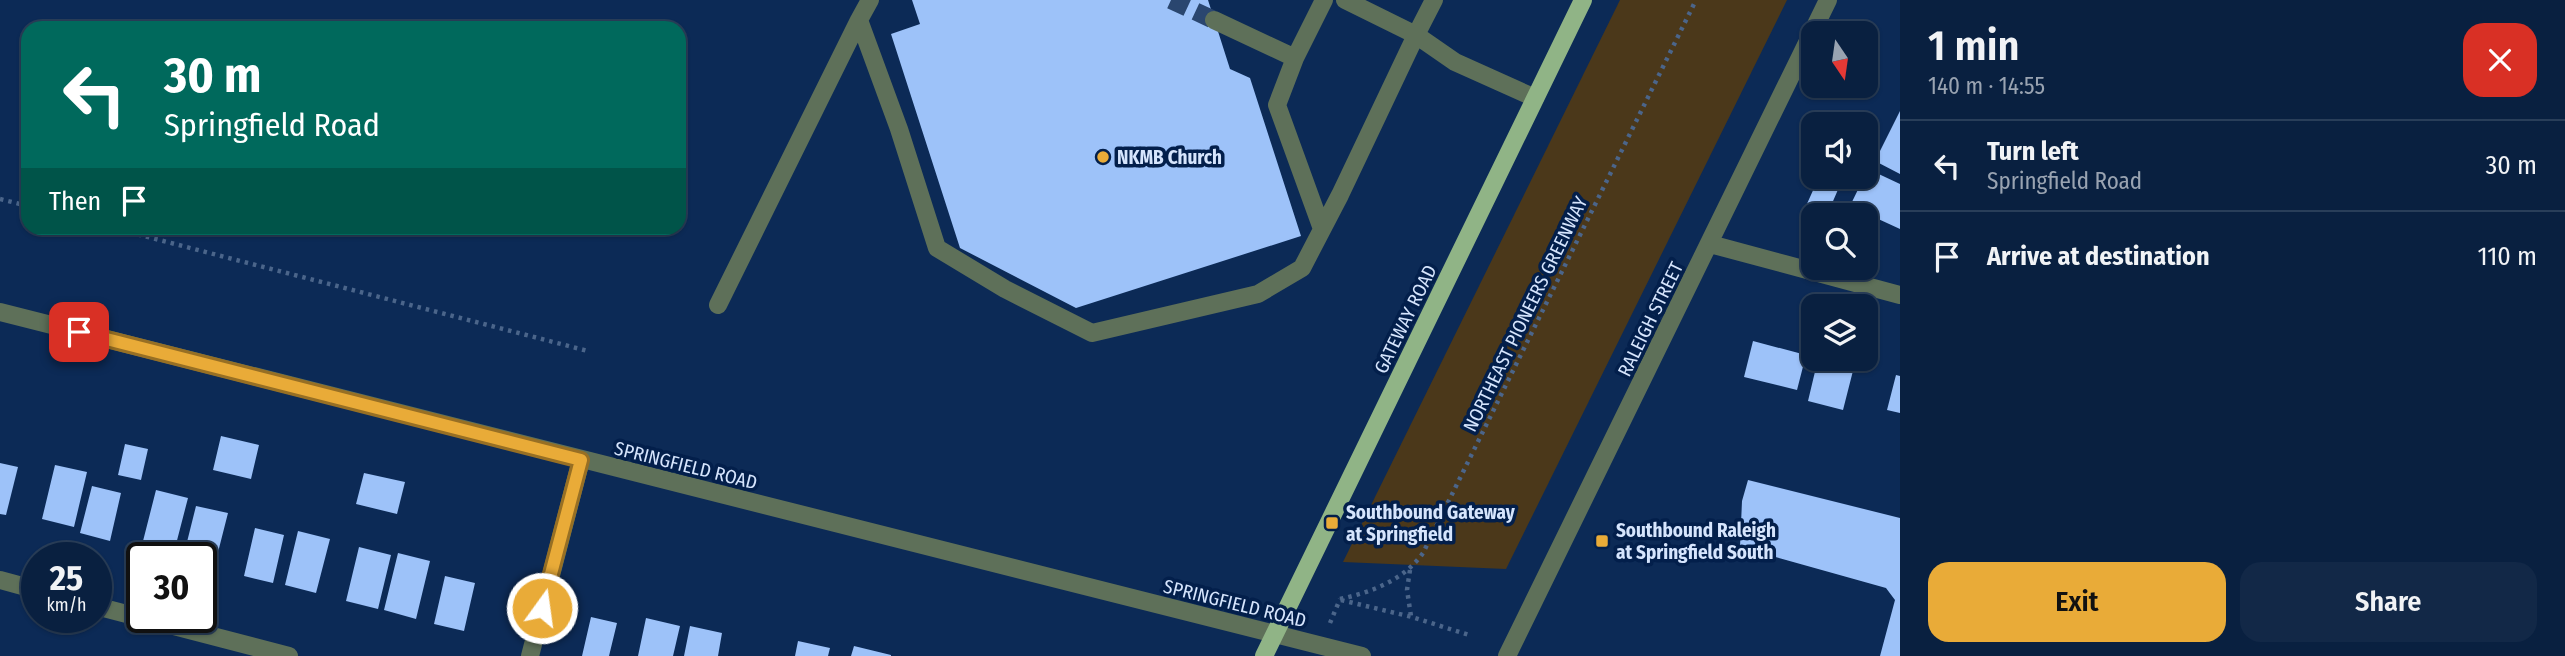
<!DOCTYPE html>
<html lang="en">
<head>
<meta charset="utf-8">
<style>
  :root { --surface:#092040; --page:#122847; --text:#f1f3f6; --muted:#99a3b1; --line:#293e59; --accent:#e9ab38 }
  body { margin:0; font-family:"Fira Sans Condensed",sans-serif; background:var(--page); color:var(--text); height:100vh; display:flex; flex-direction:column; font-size:26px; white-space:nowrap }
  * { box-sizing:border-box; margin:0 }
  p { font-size:23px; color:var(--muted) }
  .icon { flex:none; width:38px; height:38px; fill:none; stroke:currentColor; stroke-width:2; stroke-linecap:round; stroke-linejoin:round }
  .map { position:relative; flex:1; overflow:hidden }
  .side { display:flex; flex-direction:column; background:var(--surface); width:665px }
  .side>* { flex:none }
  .banner { position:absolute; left:21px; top:21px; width:665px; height:214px; border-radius:21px; box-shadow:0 2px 5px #0004,0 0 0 2px var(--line); background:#00695c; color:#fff; overflow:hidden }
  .needle { width:46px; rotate:167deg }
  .controls { position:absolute; left:1801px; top:21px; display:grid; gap:14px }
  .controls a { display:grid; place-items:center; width:77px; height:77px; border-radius:14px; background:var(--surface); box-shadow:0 2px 5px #0004,0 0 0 2px var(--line); font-size:35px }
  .speed { position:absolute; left:21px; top:542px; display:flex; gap:14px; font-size:35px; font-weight:700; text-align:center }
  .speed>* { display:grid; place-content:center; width:91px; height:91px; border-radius:50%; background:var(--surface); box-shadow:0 2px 5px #0004,0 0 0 2px var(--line); line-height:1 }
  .speed small { font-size:18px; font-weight:400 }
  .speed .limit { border:4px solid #111; border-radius:10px; background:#fff; color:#111 }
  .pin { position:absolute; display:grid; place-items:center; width:60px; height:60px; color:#fff; margin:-30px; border-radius:14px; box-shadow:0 4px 10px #0006 }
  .me { position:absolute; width:77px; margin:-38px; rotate:14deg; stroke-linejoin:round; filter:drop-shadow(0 0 5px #0008) }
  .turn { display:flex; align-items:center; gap:24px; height:147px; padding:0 28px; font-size:32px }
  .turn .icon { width:91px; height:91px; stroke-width:2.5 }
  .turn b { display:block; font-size:49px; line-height:60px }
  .then { display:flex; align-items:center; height:66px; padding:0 28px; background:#0003; gap:14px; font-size:26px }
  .round { display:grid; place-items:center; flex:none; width:74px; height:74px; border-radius:21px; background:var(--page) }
  .overview { display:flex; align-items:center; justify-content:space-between; height:119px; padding:0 28px }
  h1 { font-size:42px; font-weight:600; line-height:52px }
  .button { display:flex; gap:14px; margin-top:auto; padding:14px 28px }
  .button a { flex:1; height:80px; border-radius:21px; background:var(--accent); color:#111; font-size:28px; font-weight:600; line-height:80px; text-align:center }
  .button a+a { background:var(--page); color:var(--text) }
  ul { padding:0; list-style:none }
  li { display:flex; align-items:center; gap:21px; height:91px; padding:0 28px; border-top:2px solid var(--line) }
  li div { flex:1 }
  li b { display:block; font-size:26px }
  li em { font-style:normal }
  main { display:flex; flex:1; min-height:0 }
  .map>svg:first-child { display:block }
  .green { fill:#4b381a }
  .building { fill:#9dc2f9 }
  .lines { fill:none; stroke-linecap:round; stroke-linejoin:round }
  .minor-tunnel { stroke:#2a466f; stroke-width:18; stroke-dasharray:18 9; stroke-linecap:butt }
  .path { stroke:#4b658a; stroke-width:4.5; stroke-dasharray:3.5 5; stroke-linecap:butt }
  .minor { stroke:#5e7059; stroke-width:18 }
  .major { stroke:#90b486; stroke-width:18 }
  .route-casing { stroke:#976f24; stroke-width:18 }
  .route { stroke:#e9ab38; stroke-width:12 }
  .poi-dot { fill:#e9ab38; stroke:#031f4b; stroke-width:2.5 }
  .labels { text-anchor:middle; stroke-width:7; stroke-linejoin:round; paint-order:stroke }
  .poi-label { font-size:19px; font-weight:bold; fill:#d6e5fd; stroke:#031f4b; text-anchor:start }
  .street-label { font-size:19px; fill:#d6e5fd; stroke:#031f4b }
</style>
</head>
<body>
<main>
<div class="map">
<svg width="1900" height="656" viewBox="0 0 1900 656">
  <rect width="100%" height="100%" fill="#0c2a56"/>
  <!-- green -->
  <path class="green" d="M1620 0H1787L1506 569 1343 562Z"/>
  <!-- building -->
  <path class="building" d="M912 0H1208L1230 69 1250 78 1301 236 1076 308 960 248 891 34 920 24Z
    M1900 111V174L1875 161Z
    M1868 169 1900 184V229L1850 206Z
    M1819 177 1840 185 1827 215 1806 206Z
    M1753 341 1806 355 1797 390 1744 377Z
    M1818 359H1856L1843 410 1808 401Z
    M1896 375 1900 376V413L1887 410Z
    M221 436 259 445 251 479 213 470Z
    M125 444 148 449 141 480 118 475Z
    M0 463 18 467 6 515 0 514Z
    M55 465 87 472 74 527 42 519Z
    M364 473 405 482 397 514 356 504Z
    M1748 480 1900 518V656H1880L1895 600 1886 588 1740 547 1742 501Z
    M92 486 121 493 110 541 80 533Z
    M156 490 188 498 174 552 142 545Z
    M196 506 228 513 214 568 201 564V558H183Z
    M255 528 284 535 273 583 244 576Z
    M298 531 330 539 316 593 285 585Z
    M359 547 391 555 378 609 346 601Z
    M398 553 430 561 416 619 384 610Z
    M445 576 475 583 464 631 434 624Z
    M591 617 617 623 609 656H582Z
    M646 618 680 626 673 656H638Z
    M690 626 722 633 718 656H684Z
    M798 641 830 648 828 656H795Z
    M854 646 891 655V656H851Z"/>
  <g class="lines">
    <!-- minor-tunnel -->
    <path class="minor-tunnel" d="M1171 0 1214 20"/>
    <!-- path -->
    <path class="path" d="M0 199 28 206
      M113 228 588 351
      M1410 570 1407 590 1411 616
      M1340 599C1372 592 1404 580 1423 553L1696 0
      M1341 600 1412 617 1469 635
      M1330 623 1340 599"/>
    <!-- minor -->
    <path class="minor" d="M870 0 859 20 899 129 937 248 1005 289 1092 333 1258 294 1302 268 1340 195 1416 35 1345 0
      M1434 0 1416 35 1455 62 1535 98
      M1214 20 1295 58
      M1322 229 1277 105 1295 58 1324 0
      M1710 244 1900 295
      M718 305 859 20
      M0 312 1362 656
      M0 580 37 590
      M96 606 142 618
      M143 618 289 656
      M530 656 581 460
      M1507 656 1828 0"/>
    <!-- major -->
    <path class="major" d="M1264 656 1583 0"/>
  </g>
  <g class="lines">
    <defs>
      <path id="route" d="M79 332 581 460 542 608"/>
    </defs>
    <!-- route casing -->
    <use href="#route" class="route-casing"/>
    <!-- route -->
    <use href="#route" class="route"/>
  </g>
  <!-- markers -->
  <g class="poi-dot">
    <circle cx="1103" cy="157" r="7"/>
    <rect x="1325" y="516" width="14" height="14" rx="3.5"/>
    <rect x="1595" y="534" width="14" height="14" rx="3.5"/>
  </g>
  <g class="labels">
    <!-- poi labels -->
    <g class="poi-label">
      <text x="1117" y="164">NKMB Church</text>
      <text x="1346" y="519">Southbound Gateway<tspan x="1346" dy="22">at Springfield</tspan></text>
      <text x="1616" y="537">Southbound Raleigh<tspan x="1616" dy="22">at Springfield South</tspan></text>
    </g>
    <!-- street labels -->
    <g class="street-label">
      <text transform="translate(1525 314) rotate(-64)" y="7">NORTHEAST PIONEERS GREENWAY</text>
      <text transform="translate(1405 319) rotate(-64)" y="7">GATEWAY ROAD</text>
      <text transform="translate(1650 319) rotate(-64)" y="7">RALEIGH STREET</text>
      <text transform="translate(686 465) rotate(14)" y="7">SPRINGFIELD ROAD</text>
      <text transform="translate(1235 603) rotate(14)" y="7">SPRINGFIELD ROAD</text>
    </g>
  </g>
</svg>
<div class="controls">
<a><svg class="needle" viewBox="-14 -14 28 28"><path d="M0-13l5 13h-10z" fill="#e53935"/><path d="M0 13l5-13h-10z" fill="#99a3b1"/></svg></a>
<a><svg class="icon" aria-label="sound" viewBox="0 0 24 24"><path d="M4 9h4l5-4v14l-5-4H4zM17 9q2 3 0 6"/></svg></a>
<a><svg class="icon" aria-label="search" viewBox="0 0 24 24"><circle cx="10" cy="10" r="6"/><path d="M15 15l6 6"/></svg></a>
<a><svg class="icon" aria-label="layers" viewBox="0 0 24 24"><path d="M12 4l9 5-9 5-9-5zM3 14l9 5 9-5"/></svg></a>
</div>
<div class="speed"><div>25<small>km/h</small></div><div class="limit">30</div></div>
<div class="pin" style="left:79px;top:332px;background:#d93025"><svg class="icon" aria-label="arrive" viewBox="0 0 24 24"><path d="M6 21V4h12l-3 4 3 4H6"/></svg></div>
<svg class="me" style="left:542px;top:608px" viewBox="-20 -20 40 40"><circle r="17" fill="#e9ab38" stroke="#fff" stroke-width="3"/><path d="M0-11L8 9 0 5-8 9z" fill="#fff"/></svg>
<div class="banner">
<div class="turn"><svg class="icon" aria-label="left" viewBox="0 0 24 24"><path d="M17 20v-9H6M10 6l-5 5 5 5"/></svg><div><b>30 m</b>Springfield Road</div></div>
<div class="then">Then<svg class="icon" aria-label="arrive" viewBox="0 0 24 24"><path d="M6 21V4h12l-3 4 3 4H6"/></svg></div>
</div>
</div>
<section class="side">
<div class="overview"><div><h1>1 min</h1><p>140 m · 14:55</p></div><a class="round" style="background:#d93025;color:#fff"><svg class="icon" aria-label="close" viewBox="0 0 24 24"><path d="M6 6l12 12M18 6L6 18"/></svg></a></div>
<ul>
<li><svg class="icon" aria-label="left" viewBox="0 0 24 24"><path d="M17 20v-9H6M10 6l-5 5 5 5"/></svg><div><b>Turn left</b><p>Springfield Road</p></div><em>30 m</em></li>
<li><svg class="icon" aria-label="arrive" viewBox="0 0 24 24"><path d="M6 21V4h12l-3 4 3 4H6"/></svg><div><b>Arrive at destination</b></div><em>110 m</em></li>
</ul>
<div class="button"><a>Exit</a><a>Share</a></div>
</section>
</main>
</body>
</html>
